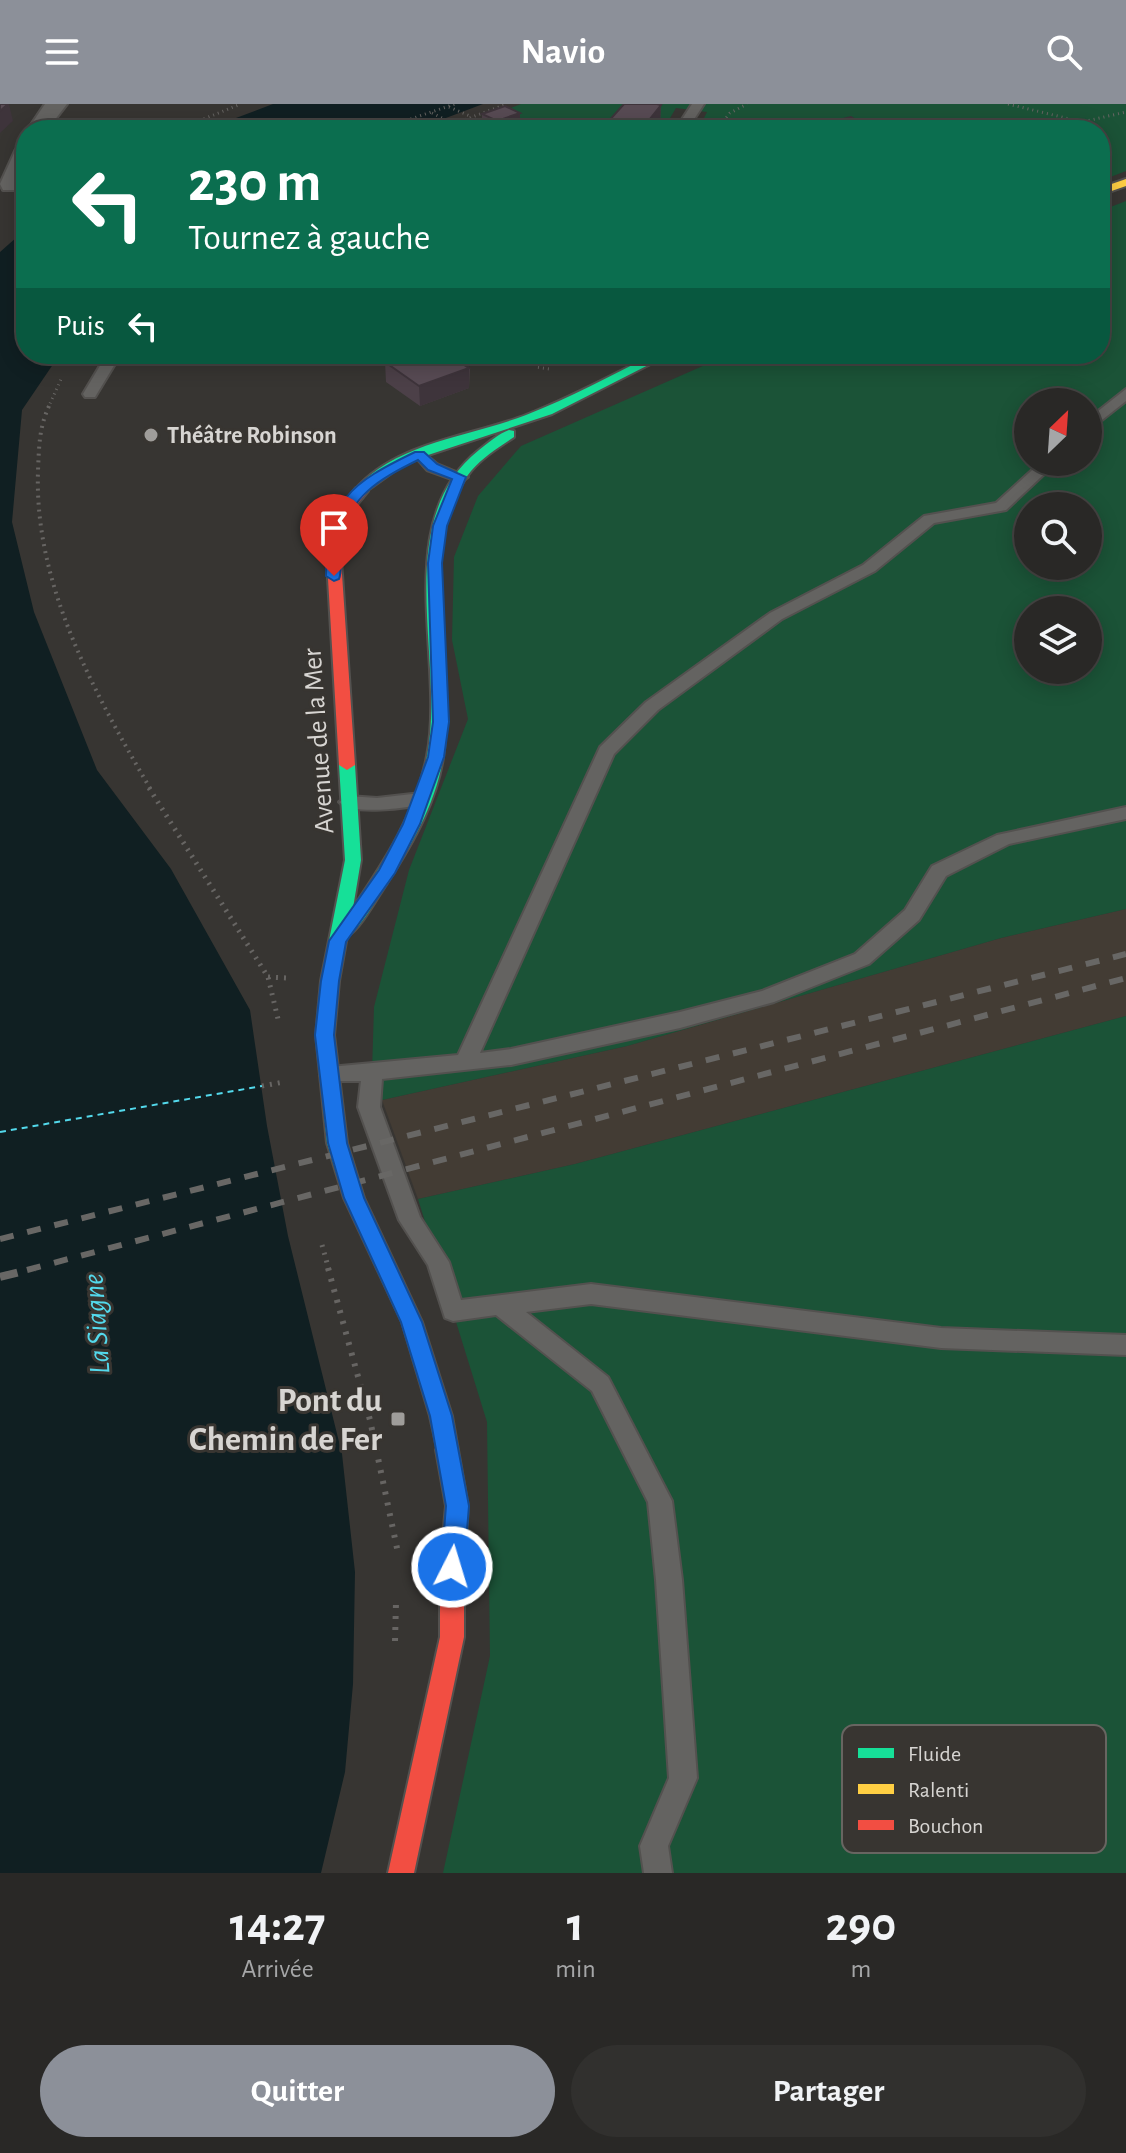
<!DOCTYPE html>
<html lang="fr">
<head>
<meta charset="utf-8">
<style>
  :root { --surface:#292826; --page:#31302e; --text:#f1f3f6; --muted:#a5a6a7; --line:#454443; --accent:#8c9099 }
  body { margin:0; font-family:"Alegreya Sans",sans-serif; background:var(--page); color:var(--text); height:100vh; display:flex; flex-direction:column; font-size:30px; white-space:nowrap }
  * { box-sizing:border-box; margin:0 }
  p { font-size:26px; color:var(--muted) }
  .icon { flex:none; width:44px; height:44px; fill:none; stroke:currentColor; stroke-width:2; stroke-linecap:round; stroke-linejoin:round }
  .map { position:relative; height:1769px; overflow:hidden }
  .details { display:flex; flex-direction:column; background:var(--surface); flex:1 }
  .details>* { flex:none }
  .top-card { position:absolute; left:16px; top:16px; width:1094px; height:244px; border-radius:32px; box-shadow:0 4px 20px #0003,0 0 0 2px var(--line); background:#0b6e4f; color:#fff; overflow:hidden }
  .needle { width:52px; rotate:25deg }
  .buttons { position:absolute; left:1014px; top:284px; display:grid; gap:16px }
  .buttons a { display:grid; place-items:center; width:88px; height:88px; border-radius:50%; background:var(--surface); box-shadow:0 4px 20px #0003,0 0 0 2px var(--line); font-size:40px }
  .pin { position:absolute; display:grid; place-items:center; width:68px; height:68px; color:#fff; margin:-82px -34px; border-radius:50% 50% 50% 0; rotate:-45deg; box-shadow:0 0 8px #0007 }
  .pin .icon { rotate:45deg }
  .me { position:absolute; width:88px; margin:-44px; rotate:5deg; stroke-linejoin:round; filter:drop-shadow(0 0 6px #0008) }
  .turn { display:flex; align-items:center; gap:28px; height:168px; padding:0 40px; font-size:36px }
  .turn .icon { width:104px; height:104px; stroke-width:2.5 }
  .turn b { display:block; font-size:56px; line-height:68px }
  .then { display:flex; align-items:center; height:76px; padding:0 40px; background:#0003; gap:16px; font-size:30px }
  .eta { display:flex; justify-content:space-evenly; align-items:center; height:136px; text-align:center }
  .eta b { font-size:48px; font-weight:700; line-height:56px }
  .button { display:flex; gap:16px; margin-top:auto; padding:16px 40px }
  .button a { flex:1; height:92px; border-radius:48px; background:var(--accent); color:#fff; font-size:32px; font-weight:700; line-height:92px; text-align:center }
  .button a+a { background:var(--page); color:var(--text) }
  header { display:flex; justify-content:space-between; align-items:center; height:104px; padding:0 40px; background:var(--accent); color:#fff; font-size:36px; font-weight:700 }
  .map>svg:first-child { display:block }
  .built { fill:#433c34 }
  .green { fill:#1b5337; fill-rule:evenodd }
  .water { fill:#101f22 }
  .lines { fill:none; stroke-linecap:round; stroke-linejoin:round }
  .ferry { stroke:#53d9ec; stroke-width:2; stroke-dasharray:6 5; stroke-linecap:butt }
  .lane-casing { stroke:#53514f; stroke-width:4 }
  .street-casing { stroke:#53514f; stroke-width:4 }
  .fast-casing { stroke:#53514f; stroke-width:4 }
  .slow-casing { stroke:#53514f; stroke-width:4 }
  .jam-casing { stroke:#53514f; stroke-width:4 }
  .path-far3 { stroke:#676563; stroke-width:3; stroke-dasharray:1 4; stroke-linecap:butt }
  .path-far2 { stroke:#676563; stroke-width:4; stroke-dasharray:2 5; stroke-linecap:butt }
  .path-far1 { stroke:#676563; stroke-width:5; stroke-dasharray:2 6; stroke-linecap:butt }
  .path { stroke:#676563; stroke-width:6; stroke-dasharray:3 8; stroke-linecap:butt }
  .lane { fill:#646361; fill-rule:evenodd }
  .street { fill:#646361; fill-rule:evenodd }
  .fast { fill:#16e098; fill-rule:evenodd }
  .slow { fill:#ffcf43; fill-rule:evenodd }
  .jam { fill:#f24e42; fill-rule:evenodd }
  .rail-far1 { stroke:#686765; stroke-width:6; stroke-dasharray:14 14; stroke-linecap:butt }
  .rail { stroke:#686765; stroke-width:8; stroke-dasharray:18 18; stroke-linecap:butt }
  .wall { fill:#4c4048 }
  .shaded-wall { fill:#3e343b }
  .building { fill:#584b54; stroke:#3e343b; stroke-width:2 }
  .route { fill:#1a73e8; stroke:#114b97; stroke-width:2 }
  .poi-dot { fill:#9f9d9a; stroke:#383531; stroke-width:3 }
  .labels { text-anchor:middle; stroke-width:6; stroke-linejoin:round; paint-order:stroke }
  .far-poi-label { font-size:24px; font-weight:bold; fill:#d7d5d2; stroke:#383531; text-anchor:start }
  .street-label { font-size:28px; fill:#d7d5d2; stroke:#383531 }
  .water-label { font-size:30px; font-style:italic; fill:#53d9ec; stroke:#383531 }
  .near-poi-label { font-size:34px; font-weight:bold; fill:#d7d5d2; stroke:#383531; text-anchor:end }
  .key { fill:#383531; stroke:#686561; stroke-width:2 }
  .key-label { font-size:22px; fill:#d7d5d2 }
</style>
</head>
<body>
<header><svg class="icon" aria-label="menu" viewBox="0 0 24 24"><path d="M4 6h16M4 12h16M4 18h16"/></svg>Navio<svg class="icon" aria-label="search" viewBox="0 0 24 24"><circle cx="10" cy="10" r="6"/><path d="M15 15l6 6"/></svg></header>
<div class="map">
<svg width="1126" height="1769" viewBox="0 0 1126 1769">
  <rect width="100%" height="100%" fill="#373532"/>
  <!-- built -->
  <path class="built" d="M1126 805V912L575 1060 418 1095 382 996 627 942 1001 834Z"/>
  <!-- green -->
  <path class="green" d="M521 0H1126V67L1100 77V26H698L707 8 676 4 663 26H452Z
    M1126 97V805L1001 834 627 942 382 996 372 968 374 903 409 766 468 615 452 536 454 453 478 392 521 342 730 250H1100V107ZM1028 298H1088V358H1028ZM1028 402H1088V462H1028ZM1028 506H1088V566H1028Z
    M1126 912V1769H443L490 1552 487 1318 418 1095 575 1060Z"/>
  <!-- water -->
  <path class="water" d="M273 0H483L414 26H204Z
    M26 125V250H60L22 306 12 418 34 508 97 666 171 765 250 906 267 1022 288 1132 342 1350 355 1468 353 1580 345 1668 321 1769H0V148Z"/>
  <g class="lines">
    <!-- ferry -->
    <path class="ferry" d="M0 1028 262 982"/>
    <defs>
      <path id="lane" d="M692 0H704L687 26H675Z
        M107 250H121L95 293H85L83 290Z
        M1126 285V297L1088 327V315Z
        M420 346 437 360 468 373 460 378 427 366 413 350Z
        M1041 358H1057L1006 406 934 419 875 467 782 515 658 606 614 650 480 949 511 945 680 908 762 887 855 850 905 806 932 762 997 731 1126 703V715L1009 740 946 772 919 816 869 860 774 898 680 924 511 961 382 975 380 1003 420 1113 449 1158 461 1196 591 1180 941 1224 1126 1231V1251L941 1244 591 1200 526 1208 608 1273 672 1397 682 1476 697 1674 668 1742 672 1769H644L640 1742 669 1674 656 1476 648 1398 592 1287 496 1211 453 1217 445 1214 428 1161 399 1116 358 1003 361 977H323L320 971 323 965 330 963 458 951 600 643 646 598 770 509 863 461 924 412 996 399Z
        M421 689 430 695 427 699C409 704 352 712 339 698L348 692 377 694Z"/>
      <path id="street" d="M45 0H67L47 26 26 28Z
        M26 40C26 57 28 72 19 86H3L0 80 15 47 18 42Z"/>
      <path id="fast" d="M654 250H670L552 310 422 353 400 363 361 391 354 387C395 338 470 333 526 311 570 294 612 271 654 250Z
        M509 326 514 327V333C499 343 483 353 471 367 414 437 454 563 444 646 439 694 413 739 387 779 378 792 360 826 347 832L339 877 334 931 347 1039 364 1094 422 1218 452 1312 458 1346 455 1353 447 1356 439 1353 430 1312 402 1218 344 1094 327 1039 316 931 321 877 345 756 339 661 347 656 355 661 361 756 353 804C385 757 416 709 427 652 446 557 389 417 479 346 488 339 498 330 509 326Z"/>
      <path id="slow" d="M1126 75V82L1100 91V84Z"/>
      <path id="jam" d="M361 383 368 387 347 413 340 441 355 661 347 666 339 661 326 441 333 412 356 384Z
        M447 1336 455 1339 458 1346 468 1402 464 1463V1533L414 1769H388L440 1533V1463L446 1402 436 1346 439 1339Z"/>
    </defs>
    <!-- lane casing -->
    <use href="#lane" class="lane-casing"/>
    <!-- street casing -->
    <use href="#street" class="street-casing"/>
    <!-- fast casing -->
    <use href="#fast" class="fast-casing"/>
    <!-- slow casing -->
    <use href="#slow" class="slow-casing"/>
    <!-- jam casing -->
    <use href="#jam" class="jam-casing"/>
    <!-- path-far3 -->
    <path class="path-far3" d="M1008 0 1082 18
      M449 3 472 13
      M432 9 454 20
      M413 15 434 26
      M387 23 455 0
      M176 26 241 0
      M437 26 507 0
      M726 26 722 19 730 9 747 0
      M1081 26 1082 18 1126 8
      M510 250 564 259
      M536 250V263L549 265
      M48 304 62 273"/>
    <!-- path-far2 -->
    <path class="path-far2" d="M49 302C39 324 39 343 38 367 34 481 95 590 151 686"/>
    <!-- path-far1 -->
    <path class="path-far1" d="M149 684 268 873 278 915
      M268 873 287 874
      M262 982 284 978
      M322 1141 329 1166"/>
    <!-- path -->
    <path class="path" d="M328 1164 370 1316 398 1449
      M395 1537 396 1499"/>
    <!-- lane -->
    <use href="#lane" class="lane"/>
    <!-- street -->
    <use href="#street" class="street"/>
    <!-- fast -->
    <use href="#fast" class="fast"/>
    <!-- slow -->
    <use href="#slow" class="slow"/>
    <!-- jam -->
    <use href="#jam" class="jam"/>
    <!-- rail-far1 -->
    <path class="rail-far1" d="M0 1135 1126 850
      M27 1166 1126 874"/>
    <!-- rail -->
    <path class="rail" d="M0 1173 35 1164"/>
  </g>
  <!-- wall -->
  <path class="wall" d="M661 1 660 19 655 26H606V20Z
    M482 10 520 18 499 26H496L482 19Z
    M385 258 470 264 469 284 420 302 386 278Z"/>
  <!-- shaded-wall -->
  <path class="shaded-wall" d="M8 0H9L13 17 0 29V7Z
    M661 1 660 19 655 26H641Z
    M520 9V18L497 26V17Z
    M464 250H469V284L420 302 419 282 459 258Z"/>
  <!-- building -->
  <path class="building" d="M0 0H8L0 7Z
    M624 0H657L661 1 641 26 606 20Z
    M505 2 520 9 497 17 482 10Z
    M851 13 872 26H797Z
    M407 250H464L459 258 469 264 419 282 385 258Z"/>
  <!-- route -->
  <path class="route" d="M415 348H424L437 360 466 373 447 422 442 459 449 618 444 653 420 720 395 769 346 838 339 877 334 931 347 1039 364 1094 422 1218 452 1312 469 1402 464 1463 460 1471 452 1474 444 1471 441 1463 446 1402 430 1312 401 1218 344 1094 328 1039 315 931 321 877 329 837 379 766 403 720 428 653 433 618 428 459 433 422 452 375 428 366 418 356C380 375 348 392 341 438 339 451 343 464 339 475L334 477 326 472C326 396 351 379 415 348Z"/>
  <!-- markers -->
  <g class="poi-dot">
    <circle cx="151" cy="331" r="8"/>
    <rect x="390" y="1307" width="16" height="16" rx="4"/>
  </g>
  <g class="labels">
    <!-- far-poi labels -->
    <g class="far-poi-label">
      <text x="167" y="339">Théâtre Robinson</text>
    </g>
    <!-- street labels -->
    <g class="street-label">
      <text transform="translate(317 637) rotate(-94)" y="10">Avenue de la Mer</text>
    </g>
    <!-- water labels -->
    <g class="water-label">
      <text transform="translate(96 1220) rotate(-94)" y="10">La Siagne</text>
    </g>
    <!-- near-poi labels -->
    <g class="near-poi-label">
      <text x="382" y="1307">Pont du<tspan x="382" dy="39">Chemin de Fer</tspan></text>
    </g>
  </g>
  <!-- legend -->
  <rect x="842" y="1621" width="264" height="128" rx="12" class="key"/>
  <rect x="858" y="1644" width="36" height="10" fill="#16e098"/>
  <rect x="858" y="1680" width="36" height="10" fill="#ffcf43"/>
  <rect x="858" y="1716" width="36" height="10" fill="#f24e42"/>
  <g class="key-label">
    <text x="908" y="1657">Fluide</text>
    <text x="908" y="1693">Ralenti</text>
    <text x="908" y="1729">Bouchon</text>
  </g>
</svg>
<div class="buttons">
<a><svg class="needle" viewBox="-14 -14 28 28"><path d="M0-13l5 13h-10z" fill="#e53935"/><path d="M0 13l5-13h-10z" fill="#a5a6a7"/></svg></a>
<a><svg class="icon" aria-label="search" viewBox="0 0 24 24"><circle cx="10" cy="10" r="6"/><path d="M15 15l6 6"/></svg></a>
<a><svg class="icon" aria-label="layers" viewBox="0 0 24 24"><path d="M12 4l9 5-9 5-9-5zM3 14l9 5 9-5"/></svg></a>
</div>
<div class="pin" style="left:334px;top:472px;background:#d93025"><svg class="icon" aria-label="arrive" viewBox="0 0 24 24"><path d="M6 21V4h12l-3 4 3 4H6"/></svg></div>
<svg class="me" style="left:452px;top:1463px" viewBox="-20 -20 40 40"><circle r="17" fill="#1a73e8" stroke="#fff" stroke-width="3"/><path d="M0-11L8 9 0 5-8 9z" fill="#fff"/></svg>
<div class="top-card">
<div class="turn"><svg class="icon" aria-label="left" viewBox="0 0 24 24"><path d="M17 20v-9H6M10 6l-5 5 5 5"/></svg><div><b>230 m</b>Tournez à gauche</div></div>
<div class="then">Puis<svg class="icon" aria-label="left" viewBox="0 0 24 24"><path d="M17 20v-9H6M10 6l-5 5 5 5"/></svg></div>
</div>
</div>
<section class="details">
<div class="eta">
<div><b>14:27</b><p>Arrivée</p></div>
<div><b>1</b><p>min</p></div>
<div><b>290</b><p>m</p></div>
</div>
<div class="button"><a>Quitter</a><a>Partager</a></div>
</section>
</body>
</html>
